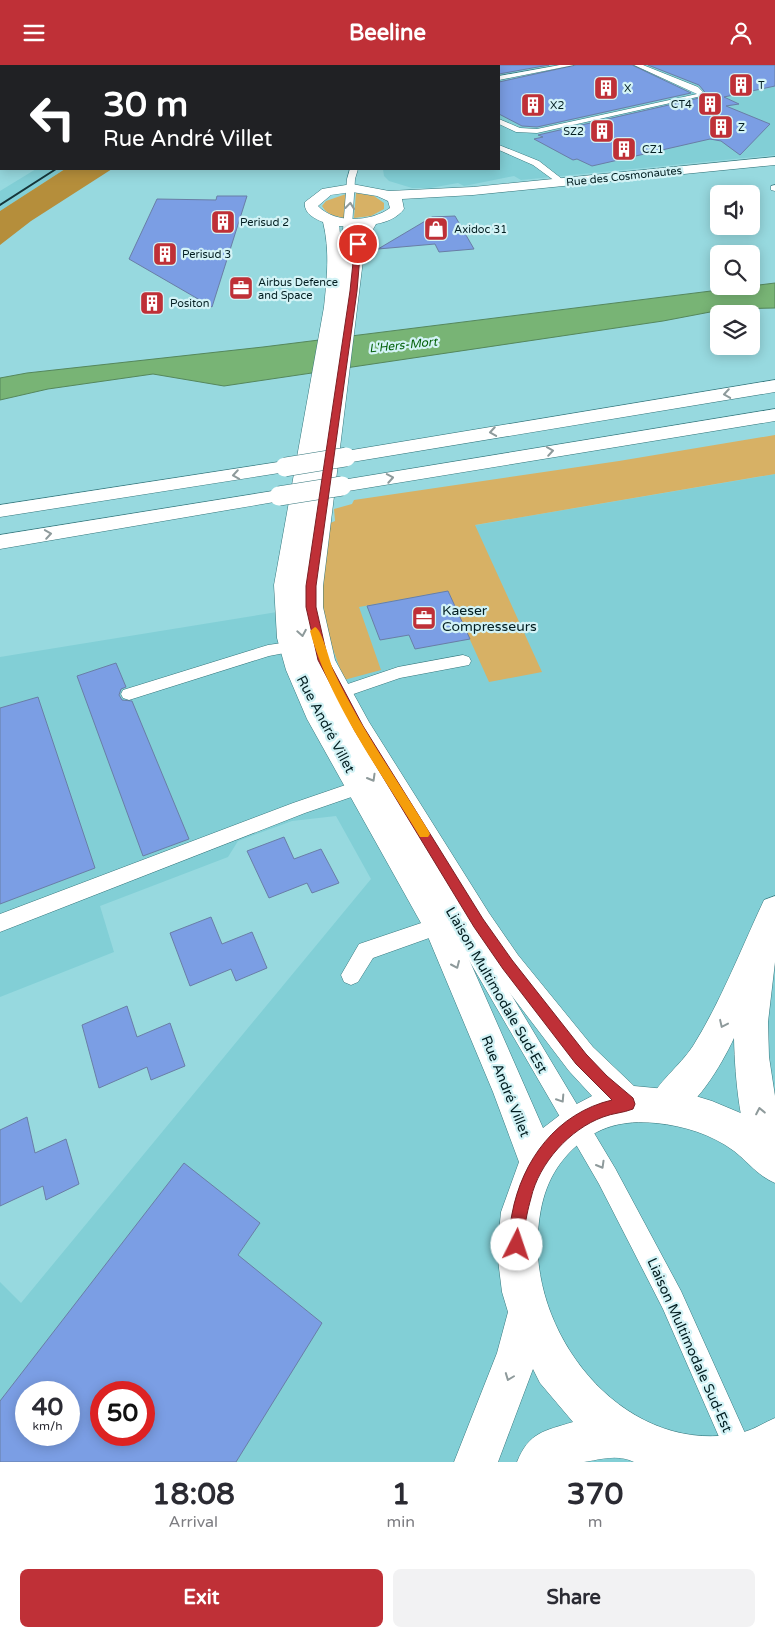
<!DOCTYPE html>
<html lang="en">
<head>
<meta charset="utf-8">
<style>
  :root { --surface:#fff; --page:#f2f2f3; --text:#2b2b33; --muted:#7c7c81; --accent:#bf3037 }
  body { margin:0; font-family:"Varela Round",sans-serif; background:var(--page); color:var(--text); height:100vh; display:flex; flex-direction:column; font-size:19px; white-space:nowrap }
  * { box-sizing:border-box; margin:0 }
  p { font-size:16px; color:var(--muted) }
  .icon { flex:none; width:28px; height:28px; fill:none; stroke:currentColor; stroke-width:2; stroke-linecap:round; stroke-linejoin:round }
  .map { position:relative; height:1397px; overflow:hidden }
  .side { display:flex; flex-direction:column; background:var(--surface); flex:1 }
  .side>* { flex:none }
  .top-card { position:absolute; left:0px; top:0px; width:500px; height:105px; box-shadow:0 2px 12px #0003; background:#202124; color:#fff; overflow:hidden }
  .buttons { position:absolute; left:710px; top:120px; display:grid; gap:10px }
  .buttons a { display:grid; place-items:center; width:50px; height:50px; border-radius:8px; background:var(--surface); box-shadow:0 2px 12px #0003; font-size:25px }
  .speed { position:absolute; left:15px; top:1316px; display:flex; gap:10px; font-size:25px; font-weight:700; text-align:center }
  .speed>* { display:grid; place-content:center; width:65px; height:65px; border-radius:50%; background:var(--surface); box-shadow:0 2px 12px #0003; line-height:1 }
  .speed small { font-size:12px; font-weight:400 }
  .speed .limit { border:8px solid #d22; background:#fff; color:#111 }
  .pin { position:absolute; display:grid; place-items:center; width:42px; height:42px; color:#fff; margin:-21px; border:2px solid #fff; border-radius:50%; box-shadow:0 1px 5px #0007 }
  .me { position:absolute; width:55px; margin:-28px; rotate:4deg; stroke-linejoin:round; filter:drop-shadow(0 0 4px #0008) }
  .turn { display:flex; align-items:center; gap:18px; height:105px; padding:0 20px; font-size:22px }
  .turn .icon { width:65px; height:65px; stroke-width:2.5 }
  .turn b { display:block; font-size:35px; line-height:42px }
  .eta { display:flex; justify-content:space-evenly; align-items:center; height:85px; text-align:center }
  .eta b { font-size:30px; font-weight:800; line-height:35px }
  .cta { display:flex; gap:10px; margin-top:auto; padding:10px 20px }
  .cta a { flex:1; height:58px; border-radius:8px; background:var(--accent); color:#fff; font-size:20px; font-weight:800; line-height:58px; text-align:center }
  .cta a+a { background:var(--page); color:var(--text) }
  header { display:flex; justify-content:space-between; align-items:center; height:65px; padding:0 20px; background:var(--accent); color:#fff; font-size:22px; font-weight:800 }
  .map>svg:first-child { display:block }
  .built { fill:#82cfd6; fill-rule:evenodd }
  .green { fill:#d7b165 }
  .forest { fill:#b58e3b }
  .water { fill:#78b475; stroke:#55875c }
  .building { fill:#7b9ee4; stroke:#697ea6; fill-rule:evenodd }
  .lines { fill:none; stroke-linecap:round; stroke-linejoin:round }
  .lane-casing { stroke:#36777d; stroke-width:1 }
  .street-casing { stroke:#36777d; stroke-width:1 }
  .secondary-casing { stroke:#36777d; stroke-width:1 }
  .highway-casing { stroke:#36777d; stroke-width:1 }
  .lane { fill:#fff; fill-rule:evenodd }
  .street { fill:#fff; fill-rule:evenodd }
  .secondary { fill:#fff; fill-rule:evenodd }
  .highway { fill:#fff; fill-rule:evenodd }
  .rail { stroke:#16363a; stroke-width:2 }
  .highway-bridge-casing { stroke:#36777d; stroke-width:20; stroke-linecap:butt }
  .highway-bridge { stroke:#fff; stroke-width:19 }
  .oneway { stroke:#8e9a9b }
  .route { fill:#bf3037; stroke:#7c1f24 }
  .slow { fill:#f59e0b }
  .labels { text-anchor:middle; stroke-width:4.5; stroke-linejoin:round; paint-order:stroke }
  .far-poi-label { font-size:11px; fill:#031e21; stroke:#d3f3f6; text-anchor:start }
  .far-street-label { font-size:11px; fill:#031e21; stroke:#d3f3f6 }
  .far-water-label { font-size:12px; font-style:italic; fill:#04610a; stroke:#d3f3f6 }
  .poi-label { font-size:14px; fill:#031e21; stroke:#d3f3f6; text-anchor:start }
  .street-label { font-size:14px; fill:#031e21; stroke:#d3f3f6 }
</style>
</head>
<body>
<header><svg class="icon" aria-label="menu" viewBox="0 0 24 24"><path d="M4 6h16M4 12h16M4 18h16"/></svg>Beeline<svg class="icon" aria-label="person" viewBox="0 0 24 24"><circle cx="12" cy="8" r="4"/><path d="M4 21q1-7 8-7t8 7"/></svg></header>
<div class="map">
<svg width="775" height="1397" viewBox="0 0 775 1397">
  <rect width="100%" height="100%" fill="#97d9df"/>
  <!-- built -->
  <path class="built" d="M237 0H775V90L521 115 514 111 464 121 458 118 430 123H412L389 116 384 111 383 104H499V1H235Z
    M36 104H65L0 146V126Z
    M775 409V1397H0V1217L21 1238 371 814 336 751 292 756 238 776 228 792 100 841 114 887 0 932V592L345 536 365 479ZM26 1328H69V1370H26ZM101 1328H144V1370H101Z"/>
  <!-- green -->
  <path class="green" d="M356 128 374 131 384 138V144L371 151 354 153Z
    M346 129 344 153C336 151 327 150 322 141L326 136Z
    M775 370V409L475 460 542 607 489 617 448 526 359 542 381 605 344 615 324 559 319 534 328 459 335 456 334 444 352 439 354 435 619 396Z"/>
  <!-- forest -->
  <path class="forest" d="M65 104H112L31 156 0 180V146Z"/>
  <!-- water -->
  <path class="water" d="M775 218V243L726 244 663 256 224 321 153 309 48 324 0 335V313L27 308 263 282Z"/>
  <!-- building -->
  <path class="building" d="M499 0H549L499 9Z
    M576 0H632L691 28 537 62 522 61 499 49V17Z
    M648 0H775V21L724 32 739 39 726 41 770 59 740 90 721 76 710 74 592 101 577 94 573 95 534 74 543 72 538 70 708 31 699 20Z
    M217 131H247L212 242 129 194 157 134 216 135Z
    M455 151 474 184 439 187 435 179 378 184 432 152Z
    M448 526 470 574 415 584 409 570 380 575 367 541Z
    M116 598 126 622 121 624 119 630 122 635 132 636 189 774 143 791 77 611Z
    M38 632 95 803 0 839V643Z
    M284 772 294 794 321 784 339 818 312 828 307 818 269 833 247 786Z
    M211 852 222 879 252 867 267 903 236 916 231 904 190 921 170 868Z
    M127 941 137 972 170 958 185 1001 151 1015 147 1002 99 1023 82 960Z
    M27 1052 35 1088 66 1074 79 1119 46 1135 43 1121 0 1141V1065Z
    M184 1098 260 1158 238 1190 322 1258 236 1397H0V1336ZM26 1328H69V1370H26ZM101 1328H144V1370H101Z"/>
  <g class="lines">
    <defs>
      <path id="lane" d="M470 0H477V1H470Z
        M560 0H574L499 15V11Z
        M634 0H643L698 22 706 30 537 68 516 67 499 59V54L520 63 537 64 697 29Z
        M0 29H1V33H0Z
        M499 80 539 96 566 117 559 119 533 100 499 85Z
        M350 104H358L355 114 347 242 317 439 314 442C318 453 308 499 307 514 304 555 314 588 329 625L615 1103 681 1226 758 1397H730L663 1244 599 1119 449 861 446 867 373 893 358 917 351 920 344 917 341 910 359 879 439 852 445 854 369 723 366 727 305 748 0 867V849L293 738 360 715 365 717 313 626 297 582 295 586 269 591 129 635 123 633 121 629 123 625 268 580 289 577 296 581C284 536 295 490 302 446L292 439 294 436H304L337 242 347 114Z
        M775 120V126L771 125V121Z
        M463 590 469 592 471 596 469 600 400 613 339 634 333 632 331 628 333 624 398 602Z"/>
      <path id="street" d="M1 42V50L0 51V43Z
        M775 831V897L768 957 769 992 775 1031V1109L770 1112 757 1106C740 1066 735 1016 734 973 721 1001 695 1045 666 1057L653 1052 648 1039C658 1016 679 1002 693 981 721 936 741 884 764 835Z"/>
      <path id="secondary" d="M0 24H1V30H0Z
        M775 92V100L473 130 402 134 404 144C397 153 387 157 376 159L365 179 323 521V542L335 595 369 657 489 848 518 890 593 982 634 1021 676 1025 712 1036 743 1049 775 1072V1118C758 1111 748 1097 734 1086 711 1069 684 1061 656 1058 623 1055 598 1061 573 1084 548 1108 540 1136 538 1169 531 1276 630 1395 744 1367 755 1364 765 1357 775 1353V1397H634C618 1389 601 1394 584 1397 563 1397 538 1397 517 1397 529 1367 544 1366 573 1357L540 1318 533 1304 498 1397H454L497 1288 508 1247 502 1227 497 1187 501 1147 519 1097 493 1027 426 867 307 654 286 605 277 573 274 520 324 242C327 213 330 186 323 157 315 154 303 148 305 137L322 124 352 119 389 126 473 122ZM352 127 377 131 388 136 390 143C371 157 335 159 318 141L331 130ZM339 161 360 162 351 179 299 521V542L311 595 350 670 467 868 496 910 569 1006 592 1031 569 1043 543 1063 450 851 332 651 318 622 301 573 298 520 341 231 343 188Z"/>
      <path id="highway" d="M775 315V327L346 398 339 396 336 392 339 388 346 386Z
        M775 344V356L342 427 335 425 332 421 335 417 342 415Z
        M285 396 292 398 295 402 292 406 0 452V440Z
        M279 425 286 427 290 431 286 435 0 484V470Z"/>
    </defs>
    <!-- lane casing -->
    <use href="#lane" class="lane-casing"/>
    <!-- street casing -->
    <use href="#street" class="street-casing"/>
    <!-- secondary casing -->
    <use href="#secondary" class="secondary-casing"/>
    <!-- highway casing -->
    <use href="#highway" class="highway-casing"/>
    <!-- lane -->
    <use href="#lane" class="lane"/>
    <!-- street -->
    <use href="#street" class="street"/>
    <!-- secondary -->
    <use href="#secondary" class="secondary"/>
    <!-- highway -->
    <use href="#highway" class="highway"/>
    <!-- rail -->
    <path class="rail" d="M216 1 219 0
      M0 140 56 104"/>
    <defs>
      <path id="highway-bridge" d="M285 402 346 392
        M279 431 342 421"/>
    </defs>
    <!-- highway-bridge casing -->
    <use href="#highway-bridge" class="highway-bridge-casing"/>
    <!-- highway-bridge -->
    <use href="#highway-bridge" class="highway-bridge"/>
  </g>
  <!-- one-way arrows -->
  <defs><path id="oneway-chevron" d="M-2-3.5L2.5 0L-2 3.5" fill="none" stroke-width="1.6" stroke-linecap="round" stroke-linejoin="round" transform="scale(1.25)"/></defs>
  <g class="oneway">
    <use href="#oneway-chevron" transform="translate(350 141) rotate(-84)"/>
    <use href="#oneway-chevron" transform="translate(727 329) rotate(171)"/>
    <use href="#oneway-chevron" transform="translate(493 367) rotate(171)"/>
    <use href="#oneway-chevron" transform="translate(550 386) rotate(-9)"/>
    <use href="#oneway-chevron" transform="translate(236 410) rotate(171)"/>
    <use href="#oneway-chevron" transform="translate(390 413) rotate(-10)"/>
    <use href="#oneway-chevron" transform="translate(48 469) rotate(-9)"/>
    <use href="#oneway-chevron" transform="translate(302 568) rotate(80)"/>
    <use href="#oneway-chevron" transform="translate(372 713) rotate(60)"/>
    <use href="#oneway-chevron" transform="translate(456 900) rotate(66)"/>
    <use href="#oneway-chevron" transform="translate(723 959) rotate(115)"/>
    <use href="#oneway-chevron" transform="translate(561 1034) rotate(57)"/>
    <use href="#oneway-chevron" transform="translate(760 1046) rotate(-101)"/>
    <use href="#oneway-chevron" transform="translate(601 1100) rotate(60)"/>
    <use href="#oneway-chevron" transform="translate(509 1312) rotate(111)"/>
  </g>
  <!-- route -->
  <path class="route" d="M358 177 361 179 357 226 316 521V542L328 595 363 661 483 854 512 895 586 989 607 1011 633 1033 635 1039 633 1044C623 1048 613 1048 603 1052 570 1064 539 1098 531 1133 528 1144 525 1156 525 1167 524 1174 525 1179 523 1186L517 1188 511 1186C506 1174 510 1161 512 1149 522 1095 557 1048 612 1035L576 999 503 904 474 862 355 666 318 595 306 542V521L350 226 355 179Z"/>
  <!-- slow -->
  <path class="slow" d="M315 562C322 564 330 598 334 607 360 662 396 713 428 765L430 769 428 772H420C381 707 330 639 310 566Z"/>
  <!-- icons -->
  <defs>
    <symbol id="building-square" viewBox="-11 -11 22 22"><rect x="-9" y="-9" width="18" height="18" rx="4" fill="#bf3037" stroke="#d3f3f6"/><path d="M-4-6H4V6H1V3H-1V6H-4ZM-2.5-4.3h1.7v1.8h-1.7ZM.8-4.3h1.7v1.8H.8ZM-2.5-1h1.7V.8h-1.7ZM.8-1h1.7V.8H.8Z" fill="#fff"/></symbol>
    <symbol id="shop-square" viewBox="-11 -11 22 22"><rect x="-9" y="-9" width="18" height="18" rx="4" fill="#bf3037" stroke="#d3f3f6"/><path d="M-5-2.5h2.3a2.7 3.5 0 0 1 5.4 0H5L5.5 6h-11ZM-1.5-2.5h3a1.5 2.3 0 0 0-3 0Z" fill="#fff"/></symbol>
    <symbol id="office-square" viewBox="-11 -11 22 22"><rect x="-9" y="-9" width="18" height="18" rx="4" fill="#bf3037" stroke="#d3f3f6"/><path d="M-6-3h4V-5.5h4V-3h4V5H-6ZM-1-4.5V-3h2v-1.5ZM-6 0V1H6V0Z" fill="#fff"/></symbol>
  </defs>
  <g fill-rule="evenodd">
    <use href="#building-square" x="727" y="6" width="28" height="28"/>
    <use href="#building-square" x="592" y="9" width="28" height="28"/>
    <use href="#building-square" x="696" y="25" width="28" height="28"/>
    <use href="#building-square" x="519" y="26" width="28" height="28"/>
    <use href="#building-square" x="707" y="48" width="28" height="28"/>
    <use href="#building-square" x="588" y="52" width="28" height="28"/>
    <use href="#building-square" x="610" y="70" width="28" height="28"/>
    <use href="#building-square" x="209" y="143" width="28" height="28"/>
    <use href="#shop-square" x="422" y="150" width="28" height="28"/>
    <use href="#building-square" x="151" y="175" width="28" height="28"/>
    <use href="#office-square" x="227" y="209" width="28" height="28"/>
    <use href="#building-square" x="138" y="224" width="28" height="28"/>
    <use href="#office-square" x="410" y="539" width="28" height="28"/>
  </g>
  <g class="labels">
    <!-- far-poi labels -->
    <g class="far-poi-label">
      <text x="758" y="24">T</text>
      <text x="624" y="27">X</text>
      <text x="692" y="43" text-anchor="end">CT4</text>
      <text x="550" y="44">X2</text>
      <text x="738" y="66">Z</text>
      <text x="584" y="70" text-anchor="end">SZ2</text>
      <text x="642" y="88">CZ1</text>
      <text x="240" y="161">Perisud 2</text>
      <text x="454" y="168">Axidoc 31</text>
      <text x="182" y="193">Perisud 3</text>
      <text x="258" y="221">Airbus Defence<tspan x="258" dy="13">and Space</tspan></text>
      <text x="170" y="242">Positon</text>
    </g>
    <!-- far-street labels -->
    <g class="far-street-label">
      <text transform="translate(624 111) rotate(-6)" y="4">Rue des Cosmonautes</text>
    </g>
    <!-- far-water labels -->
    <g class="far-water-label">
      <text transform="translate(403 280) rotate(-6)" y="4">L'Hers-Mort</text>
    </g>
    <!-- poi labels -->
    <g class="poi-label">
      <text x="442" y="550">Kaeser<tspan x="442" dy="16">Compresseurs</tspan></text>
    </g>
    <!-- street labels -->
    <g class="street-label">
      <text transform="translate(326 659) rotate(62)" y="5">Rue André Villet</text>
      <text transform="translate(497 925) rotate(60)" y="5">Liaison Multimodale Sud-Est</text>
      <text transform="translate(506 1021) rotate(68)" y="5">Rue André Villet</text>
      <text transform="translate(690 1280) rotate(66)" y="5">Liaison Multimodale Sud-Est</text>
    </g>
  </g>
</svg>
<div class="buttons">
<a><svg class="icon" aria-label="sound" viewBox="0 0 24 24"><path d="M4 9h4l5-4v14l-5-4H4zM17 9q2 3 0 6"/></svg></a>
<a><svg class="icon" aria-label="search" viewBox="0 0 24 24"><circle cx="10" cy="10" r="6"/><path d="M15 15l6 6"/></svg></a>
<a><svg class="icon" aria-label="layers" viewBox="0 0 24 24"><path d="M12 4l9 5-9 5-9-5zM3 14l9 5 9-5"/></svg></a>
</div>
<div class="speed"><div>40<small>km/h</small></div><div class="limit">50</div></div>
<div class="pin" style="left:358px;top:179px;background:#d93025"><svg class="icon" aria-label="arrive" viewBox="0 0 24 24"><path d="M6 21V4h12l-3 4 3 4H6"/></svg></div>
<svg class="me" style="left:517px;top:1180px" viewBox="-20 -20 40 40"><circle r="19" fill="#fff"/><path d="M0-13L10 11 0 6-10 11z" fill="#bf3037"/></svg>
<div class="top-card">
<div class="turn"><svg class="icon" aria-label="left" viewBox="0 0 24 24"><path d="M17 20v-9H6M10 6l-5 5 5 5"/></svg><div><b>30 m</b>Rue André Villet</div></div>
</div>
</div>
<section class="side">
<div class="eta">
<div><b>18:08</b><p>Arrival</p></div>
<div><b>1</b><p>min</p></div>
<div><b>370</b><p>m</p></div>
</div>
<div class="cta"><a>Exit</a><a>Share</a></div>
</section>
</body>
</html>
